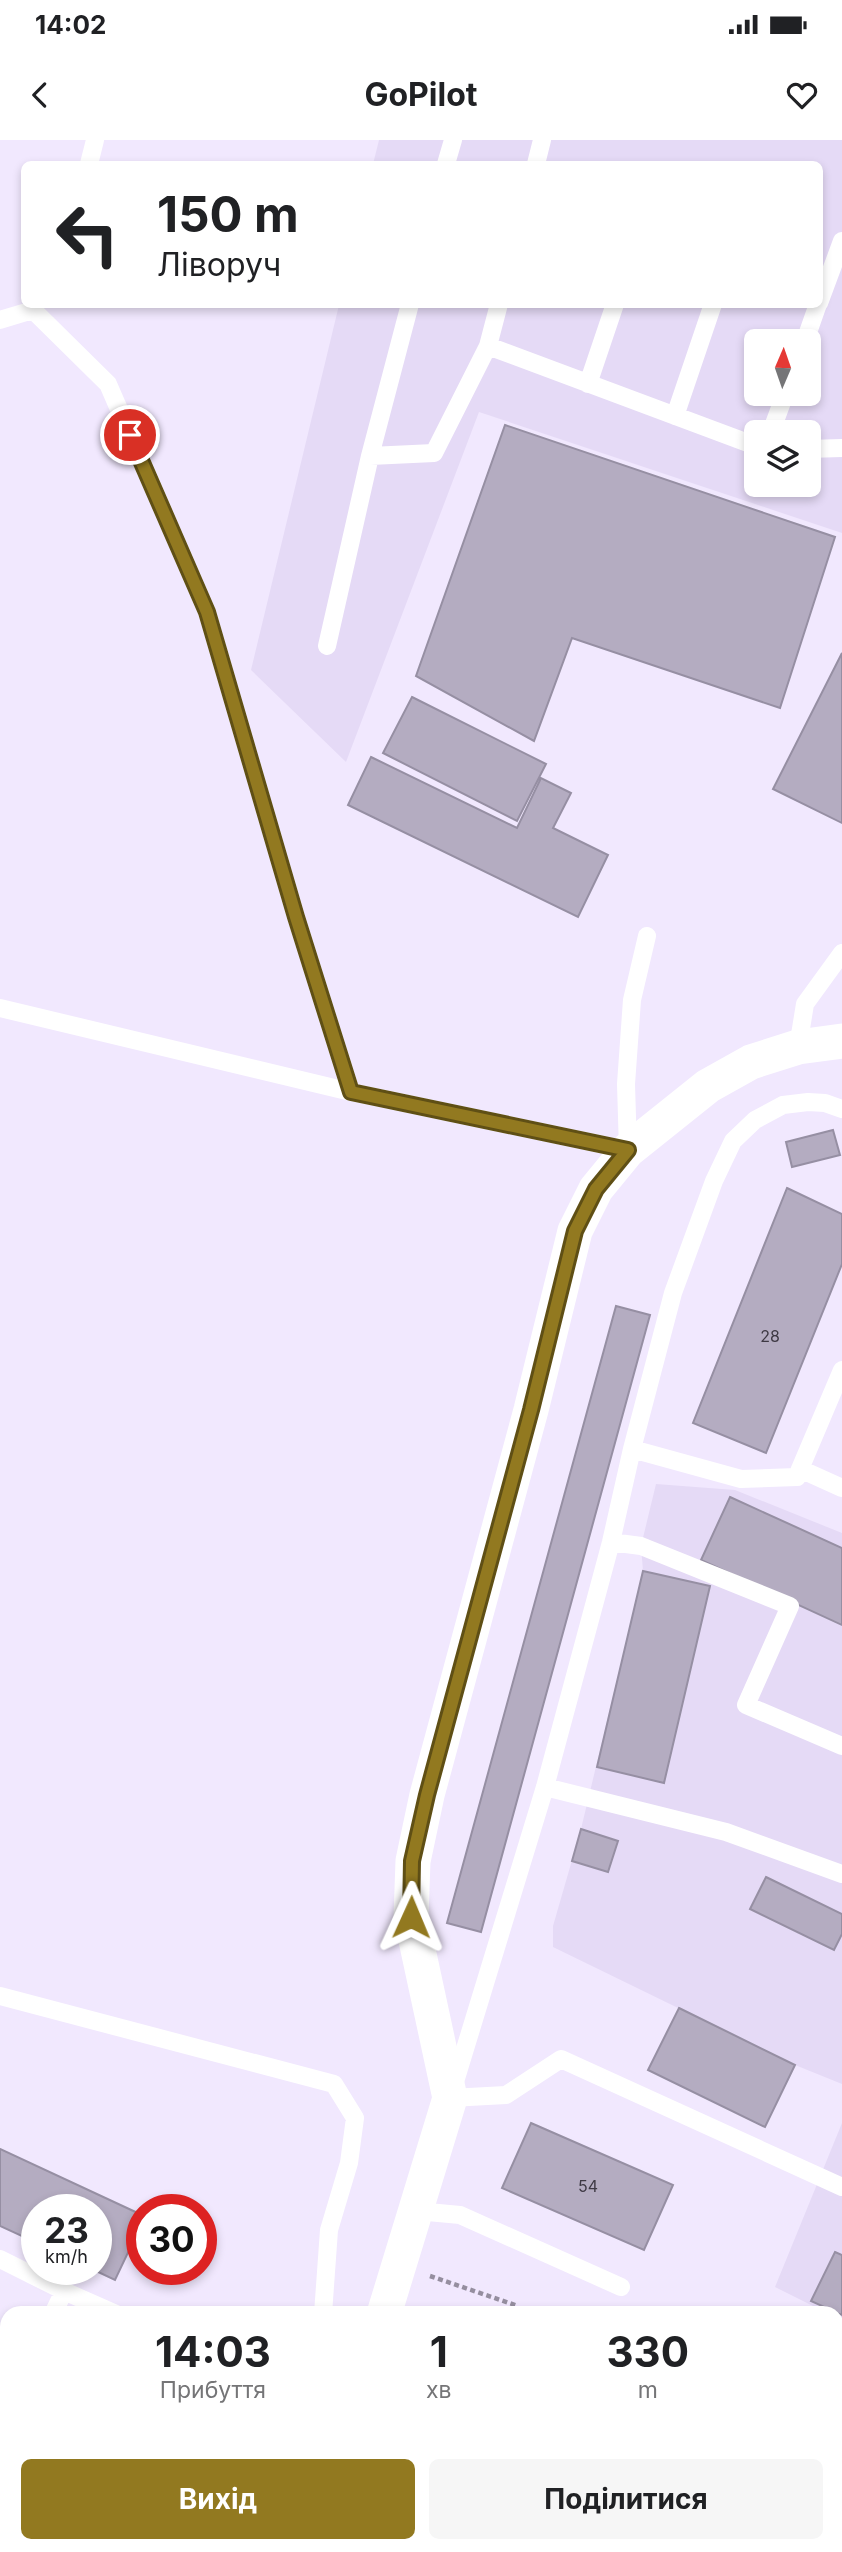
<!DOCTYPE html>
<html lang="uk">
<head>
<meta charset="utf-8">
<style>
  :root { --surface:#fff; --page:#f6f6f6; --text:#202124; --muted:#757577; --accent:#927920 }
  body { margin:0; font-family:Inter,sans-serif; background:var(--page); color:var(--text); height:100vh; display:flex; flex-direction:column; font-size:26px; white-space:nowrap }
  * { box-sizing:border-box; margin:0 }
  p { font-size:23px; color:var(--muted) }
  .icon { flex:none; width:38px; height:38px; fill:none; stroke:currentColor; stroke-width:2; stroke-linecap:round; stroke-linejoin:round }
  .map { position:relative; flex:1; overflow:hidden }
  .side { position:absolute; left:0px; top:2166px; width:844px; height:247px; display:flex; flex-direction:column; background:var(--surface); border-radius:21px 21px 0 0; box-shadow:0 4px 10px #0003 }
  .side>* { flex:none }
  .banner { position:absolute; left:21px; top:21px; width:802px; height:147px; border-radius:10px; box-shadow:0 4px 10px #0003; background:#fff; color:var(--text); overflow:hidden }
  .needle { width:46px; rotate:2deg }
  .controls { position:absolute; left:744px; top:189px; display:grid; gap:14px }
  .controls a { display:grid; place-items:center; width:77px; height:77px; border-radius:10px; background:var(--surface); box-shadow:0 4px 10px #0003; font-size:35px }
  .speed { position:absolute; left:21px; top:2054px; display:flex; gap:14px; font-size:35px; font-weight:700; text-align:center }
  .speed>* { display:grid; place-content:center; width:91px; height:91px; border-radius:50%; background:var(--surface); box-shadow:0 4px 10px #0003; line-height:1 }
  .speed small { font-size:18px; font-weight:400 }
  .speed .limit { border:10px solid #d22; background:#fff; color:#111 }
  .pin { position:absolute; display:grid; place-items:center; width:60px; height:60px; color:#fff; margin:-30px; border:4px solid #fff; border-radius:50%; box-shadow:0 2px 7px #0007 }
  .me { position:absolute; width:77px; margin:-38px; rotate:1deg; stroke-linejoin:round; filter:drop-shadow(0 0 5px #0008) }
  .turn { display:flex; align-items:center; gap:24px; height:147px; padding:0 21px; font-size:32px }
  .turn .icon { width:91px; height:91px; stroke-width:2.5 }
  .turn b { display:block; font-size:49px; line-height:60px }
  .eta { display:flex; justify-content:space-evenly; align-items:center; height:119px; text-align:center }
  .eta b { font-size:42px; font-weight:700; line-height:49px }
  .cta { display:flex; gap:14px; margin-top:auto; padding:14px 21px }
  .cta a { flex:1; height:80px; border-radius:10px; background:var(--accent); color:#fff; font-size:28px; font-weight:700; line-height:80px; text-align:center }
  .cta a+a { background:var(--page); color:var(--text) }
  .status { display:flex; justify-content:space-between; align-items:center; height:49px; padding:0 35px; background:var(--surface); direction:ltr }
  .status svg { height:19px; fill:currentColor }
  header { display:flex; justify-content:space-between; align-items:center; height:91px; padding:0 21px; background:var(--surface); font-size:32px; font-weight:700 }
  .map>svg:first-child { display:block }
  .built { fill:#e5daf6; fill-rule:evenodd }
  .building { fill:#b4acc1; stroke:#968fa3; stroke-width:2 }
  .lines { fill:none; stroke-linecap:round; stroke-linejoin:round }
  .path { stroke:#958e9f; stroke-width:4.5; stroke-dasharray:5 3.5; stroke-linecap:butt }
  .lane { stroke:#fff; stroke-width:18 }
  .street { stroke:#fff; stroke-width:35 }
  .route-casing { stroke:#5f4f15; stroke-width:18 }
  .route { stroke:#927920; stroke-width:12 }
  .labels { text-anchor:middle; stroke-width:7; stroke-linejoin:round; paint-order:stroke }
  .number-label { font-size:16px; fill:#3e3944 }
</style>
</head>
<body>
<div class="status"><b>14:02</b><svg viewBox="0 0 49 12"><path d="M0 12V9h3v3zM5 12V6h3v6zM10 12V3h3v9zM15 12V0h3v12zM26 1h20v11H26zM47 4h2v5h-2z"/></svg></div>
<header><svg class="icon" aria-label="back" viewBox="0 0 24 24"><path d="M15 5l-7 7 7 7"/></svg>GoPilot<svg class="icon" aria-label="heart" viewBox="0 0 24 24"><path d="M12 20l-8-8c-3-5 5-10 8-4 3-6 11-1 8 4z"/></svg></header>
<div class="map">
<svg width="842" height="2412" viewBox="0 0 842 2412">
  <rect width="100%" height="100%" fill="#f1e8fe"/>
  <!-- built -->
  <path class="built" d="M379 0H842V393L479 272 346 622 251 530 339 165 819 164V24H373ZM756 201H808V254H756ZM756 292H808V345H756Z
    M656 1344 735 1350 842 1393V1944L795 1925 553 1807V1786L581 1689 643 1431 641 1406Z
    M842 1983V2181L837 2178 836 2174 827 2173 775 2147Z"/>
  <!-- building -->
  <path class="building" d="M505 285 835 397 780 568 572 498 534 601 416 536Z
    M842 513V683L773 649Z
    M412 557 546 624 517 681 383 613Z
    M371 617 517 688 541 638 571 653 553 688 608 715 578 777 348 665Z
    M833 990 840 1015 792 1027 786 1002Z
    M787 1048 842 1074V1124L766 1313 693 1283Z
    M616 1166 650 1175 481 1792 447 1783Z
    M730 1357 842 1408V1485L701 1420Z
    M643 1431 710 1446 664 1643 597 1627Z
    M581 1689 618 1701 608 1732 572 1721Z
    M766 1737 842 1774V1794L834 1810 750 1769Z
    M679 1868 795 1925 765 1987 648 1930Z
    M531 1983 673 2045 644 2110 502 2048Z
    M0 2009 142 2075V2083L115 2140 94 2130H96V2070H37V2103L0 2086Z
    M835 2112 842 2115V2175L811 2161Z
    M7 2354V2406H54L51 2412H0V2368Z
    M836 2383 842 2385V2412H730L718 2406H836Z"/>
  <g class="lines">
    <!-- path -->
    <path class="path" d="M430 2136 518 2166"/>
    <!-- lane -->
    <path class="lane" d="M89 24 95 0
      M446 24 453 0
      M536 24 542 0
      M819 163 842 101
      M0 180 33 170 108 244 207 472 296 777 351 952
      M805 201 818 164
      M488 206 756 306
      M588 244 615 164
      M675 276 713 164
      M771 292 785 254
      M808 309 842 308
      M370 316 434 313 488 206 499 164
      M327 506 370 316 410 164
      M0 868 351 952 628 1010 626 944 632 860 647 796
      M798 907 805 864 842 813
      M842 969 825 963 808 962 783 965 755 980 733 1001 714 1041 673 1153 632 1309 611 1402 545 1647 450 1958 506 1955 561 1919 842 2047
      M632 1309 741 1339 797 1337 800 1329 842 1348
      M800 1329 842 1230
      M611 1402 641 1406 790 1466 746 1565 842 1606
      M545 1647 726 1692 842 1734
      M0 1856 334 1944 355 1978 349 2023 329 2090 323 2174
      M417 2071 460 2075 621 2147
      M0 2119 64 2151 116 2174
      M53 2174 64 2151
      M0 2279 7 2265
      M836 2349 842 2352
      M456 2406 469 2412
      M580 2406 593 2412
      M548 2412 556 2406"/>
    <!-- street -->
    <path class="street" d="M384 2174 450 1958 411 1777 413 1721 427 1655 531 1270 575 1091 596 1049 628 1010 708 946 751 922 798 907 842 901
      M309 2412 311 2406"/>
  </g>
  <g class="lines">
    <defs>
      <path id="route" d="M130 295 207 472 296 777 351 952 628 1010 596 1049 575 1091 531 1270 427 1655 412 1721 411 1777"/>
    </defs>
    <!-- route casing -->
    <use href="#route" class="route-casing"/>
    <!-- route -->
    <use href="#route" class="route"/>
  </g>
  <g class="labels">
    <!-- number labels -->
    <g class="number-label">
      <text x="770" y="1202">28</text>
      <text x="588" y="2052">54</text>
    </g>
  </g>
</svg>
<div class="controls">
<a><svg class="needle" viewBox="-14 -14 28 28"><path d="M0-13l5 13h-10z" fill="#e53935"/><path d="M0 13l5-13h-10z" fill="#757577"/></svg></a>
<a><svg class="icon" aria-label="layers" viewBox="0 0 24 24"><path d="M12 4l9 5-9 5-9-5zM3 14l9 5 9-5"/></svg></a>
</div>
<div class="speed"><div>23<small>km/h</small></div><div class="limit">30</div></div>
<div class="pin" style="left:130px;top:295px;background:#d93025"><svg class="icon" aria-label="arrive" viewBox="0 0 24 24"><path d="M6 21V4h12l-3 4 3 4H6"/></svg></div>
<svg class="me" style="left:411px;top:1777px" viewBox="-20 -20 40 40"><path d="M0-17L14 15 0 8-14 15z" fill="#927920" stroke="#fff" stroke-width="4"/></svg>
<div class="banner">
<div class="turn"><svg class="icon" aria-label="left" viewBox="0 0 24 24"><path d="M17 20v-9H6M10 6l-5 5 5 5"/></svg><div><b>150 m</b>Ліворуч</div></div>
</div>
<section class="side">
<div class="eta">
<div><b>14:03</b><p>Прибуття</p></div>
<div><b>1</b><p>хв</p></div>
<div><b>330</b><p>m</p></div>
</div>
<div class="cta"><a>Вихід</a><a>Поділитися</a></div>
</section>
</div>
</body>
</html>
